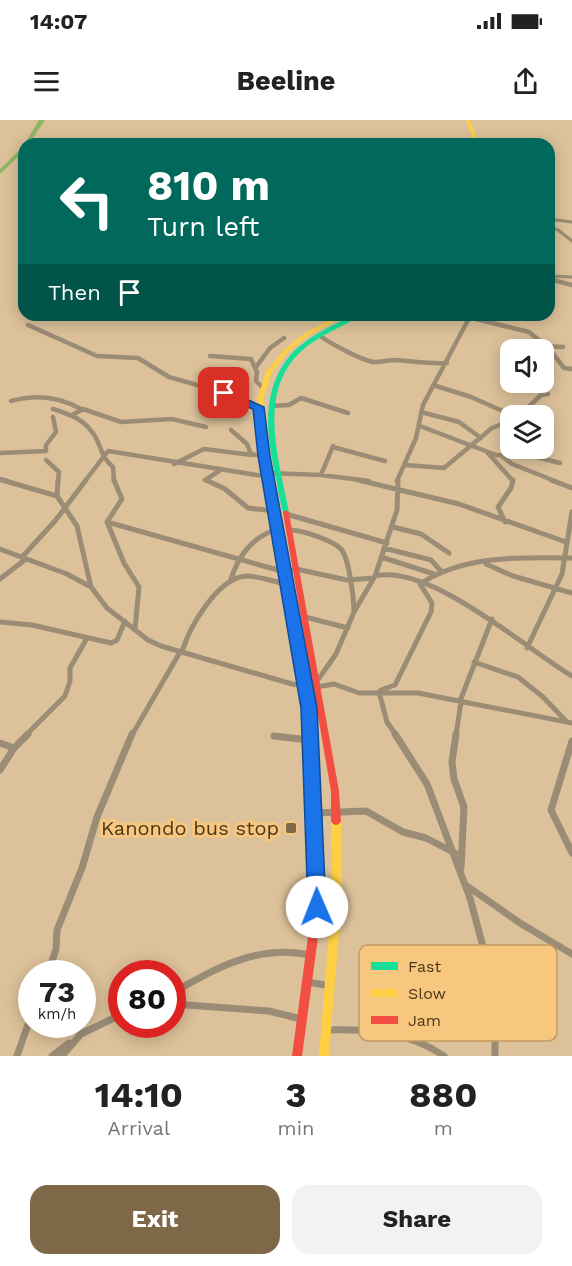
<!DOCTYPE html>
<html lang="en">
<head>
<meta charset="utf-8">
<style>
  :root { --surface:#fff; --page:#f2f2f2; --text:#222; --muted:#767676; --accent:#7e6847 }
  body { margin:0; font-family:"Work Sans",sans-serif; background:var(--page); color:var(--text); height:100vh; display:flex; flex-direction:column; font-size:22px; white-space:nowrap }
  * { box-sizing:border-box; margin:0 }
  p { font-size:20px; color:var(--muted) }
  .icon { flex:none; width:33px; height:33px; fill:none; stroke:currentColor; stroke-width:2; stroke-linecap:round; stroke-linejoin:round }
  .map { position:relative; height:936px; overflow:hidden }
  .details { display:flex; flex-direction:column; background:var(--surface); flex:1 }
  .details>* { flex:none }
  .top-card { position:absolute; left:18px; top:18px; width:537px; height:183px; border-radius:18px; box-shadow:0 3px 15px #0003; background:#00695c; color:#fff; overflow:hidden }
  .fabs { position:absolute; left:500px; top:219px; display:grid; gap:12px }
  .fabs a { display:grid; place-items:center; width:54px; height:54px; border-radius:12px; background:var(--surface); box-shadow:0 3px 15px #0003; font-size:30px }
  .speed { position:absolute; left:18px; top:840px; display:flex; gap:12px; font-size:30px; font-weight:700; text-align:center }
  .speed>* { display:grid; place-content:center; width:78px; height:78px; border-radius:50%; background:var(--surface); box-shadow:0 3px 15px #0003; line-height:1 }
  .speed small { font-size:15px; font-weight:400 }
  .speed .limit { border:9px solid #d22; background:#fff; color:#111 }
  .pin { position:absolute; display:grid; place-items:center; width:51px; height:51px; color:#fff; margin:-26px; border-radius:12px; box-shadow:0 3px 9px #0006 }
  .me { position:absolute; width:66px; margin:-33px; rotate:359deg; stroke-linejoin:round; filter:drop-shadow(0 0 4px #0008) }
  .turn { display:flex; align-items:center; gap:21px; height:126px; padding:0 30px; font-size:27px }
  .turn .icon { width:78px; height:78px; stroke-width:2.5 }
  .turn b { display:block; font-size:42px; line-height:51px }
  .then { display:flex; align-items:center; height:57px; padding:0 30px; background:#0003; gap:12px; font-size:22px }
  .eta { display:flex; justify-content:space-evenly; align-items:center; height:102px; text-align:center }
  .eta b { font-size:36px; font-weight:700; line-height:42px }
  .action { display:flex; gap:12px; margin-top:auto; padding:12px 30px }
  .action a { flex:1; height:69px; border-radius:18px; background:var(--accent); color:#fff; font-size:24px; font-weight:700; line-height:69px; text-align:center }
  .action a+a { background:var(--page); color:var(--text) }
  .status { display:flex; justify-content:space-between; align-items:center; height:42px; padding:0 30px; background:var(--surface); direction:ltr }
  .status svg { height:16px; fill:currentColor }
  header { display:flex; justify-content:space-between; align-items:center; height:78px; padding:0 30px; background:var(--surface); font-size:27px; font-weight:700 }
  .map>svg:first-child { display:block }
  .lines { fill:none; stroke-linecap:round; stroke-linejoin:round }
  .river { fill:#8fb763; fill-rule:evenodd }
  .street-far3 { stroke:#9b8c76; stroke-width:3 }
  .street-far2 { stroke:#9b8c76; stroke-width:4.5 }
  .street-far1 { stroke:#9b8c76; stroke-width:5 }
  .street { stroke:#9b8c76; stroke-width:7 }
  .fast { fill:#16e098; fill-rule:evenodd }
  .slow { fill:#ffcf43; fill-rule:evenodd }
  .jam { fill:#f24e42; fill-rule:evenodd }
  .route { fill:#1a73e8; stroke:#114b97; stroke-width:1.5 }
  .poi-dot { fill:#7e6847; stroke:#f7c77f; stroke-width:2 }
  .labels { text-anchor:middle; stroke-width:6; stroke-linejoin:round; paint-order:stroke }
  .near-poi-label { font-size:20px; fill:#4b381a; stroke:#f7c77f; text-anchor:end }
  .key { fill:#f7c77f; stroke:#c39c61; stroke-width:1.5 }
  .key-label { font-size:16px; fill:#4b381a }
</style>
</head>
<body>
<div class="status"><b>14:07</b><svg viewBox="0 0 49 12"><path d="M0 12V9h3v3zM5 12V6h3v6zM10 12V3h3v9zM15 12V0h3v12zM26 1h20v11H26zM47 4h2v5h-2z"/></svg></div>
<header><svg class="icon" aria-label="menu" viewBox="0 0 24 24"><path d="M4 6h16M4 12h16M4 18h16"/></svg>Beeline<svg class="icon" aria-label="share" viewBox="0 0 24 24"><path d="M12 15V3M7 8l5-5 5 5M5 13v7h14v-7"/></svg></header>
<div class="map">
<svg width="572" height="936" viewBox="0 0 572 936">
  <rect width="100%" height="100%" fill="#dcc19a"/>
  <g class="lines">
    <!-- river -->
    <path class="river" d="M39 0H45L29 24 24 25Z
      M24 26V31L0 54V49Z"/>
    <!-- street-far3 -->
    <path class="street-far3" d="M549 99 572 102
      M549 107 558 110 572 121
      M549 156 572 157
      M549 159 553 160"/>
    <!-- street-far2 -->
    <path class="street-far2" d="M549 159 572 165
      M472 198 529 212 546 226 563 227
      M28 205 97 236 138 238 169 257 236 276 258 287
      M320 216C330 223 364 242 375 242 382 242 388 240 394 240 412 241 429 244 447 243
      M547 226 564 248 572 249
      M210 236 251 239 257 252 256 261 262 267
      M256 247 270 228 284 218
      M433 265 471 277 514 296
      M11 281C36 274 58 276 81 289
      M271 286 289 285 301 278 348 293
      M53 289C72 295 86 300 96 318 103 332 101 336 113 347L114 361
      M421 292 459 302 481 318
      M72 295 83 289 121 302 172 299 206 307
      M519 296 541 275 548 274
      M420 306 496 335 536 337 560 343
      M231 310 247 324 251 334 264 336
      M333 327 385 341
      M487 332 513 361
      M0 333 46 331V325L56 312 53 297
      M503 337 512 344 555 361
      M46 340 59 352 58 361
      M174 344 204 329 252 335
      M405 345 444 348 492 308 510 301
      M268 353 321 355 369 361
      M321 355 333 326
      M0 359 7 361
      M85 361 108 331 269 357
      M208 361 205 360 219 351
      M397 361 416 318 423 285 468 200 475 195"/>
    <!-- street-far1 -->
    <path class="street-far1" d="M2 360 57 376 77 406 91 467 107 488 148 520 161 526 292 564 316 567 334 564 359 573H418L572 603
      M114 360 122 379 107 402 124 443 139 467 135 509
      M206 360 225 369 248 388 275 391
      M358 360 459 384 566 422
      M551 360 572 368
      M57 376 58 360
      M286 394 387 423
      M107 402 285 452 296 449 347 460 374 458
      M505 402 498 387 511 368 513 360
      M393 407 421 414 449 433
      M289 410C302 410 332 420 341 429 349 438 354 479 354 492
      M384 428 431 440 441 451
      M0 429 67 454 91 467
      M22 437 55 401 86 360
      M381 437 434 454
      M486 444 513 456 572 473
      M375 456C431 444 525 528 572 556
      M0 459 26 439
      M230 462C238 436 251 418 277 409
      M305 497 348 508
      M0 502 32 505 111 523 117 520 125 501
      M527 528 562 454 572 392
      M182 532C189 508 217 458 246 456 260 456 273 462 287 464
      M474 542 518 557 543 577 566 601
      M315 564 336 534 354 492 375 456 397 390 398 360
      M381 570 395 565 431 492 432 483 420 464C463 435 522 437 572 438
      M379 572 387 602 396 615
      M460 581 492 499
      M26 615 65 576 70 561V548L87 518
      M132 615 180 532
      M456 615 461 582"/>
    <!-- street -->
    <path class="street" d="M395 614 427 664 470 778 495 872V936
      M456 614 452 642 454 659 464 687 461 748
      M274 616 309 620
      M572 621 551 690 572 733
      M0 623 14 628
      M0 650 14 628 28 614
      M314 693 366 691 403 712 426 718 455 733
      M467 766 520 803 572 834
      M48 854 56 829 57 810 82 748 97 697 132 614
      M308 862 330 866
      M172 873C216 848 258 824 310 835
      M172 884 269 891 301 899
      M327 910C368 909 410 912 444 936
      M17 936 32 893
      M52 936 69 923
      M62 936 81 914 122 894"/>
    <!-- fast -->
    <path class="fast" d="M354 195H361C343 207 322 214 305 228 255 269 279 339 289 393L288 395H284C280 383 278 370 276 358 266 314 260 267 294 231 311 215 333 205 354 195Z"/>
    <!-- slow -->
    <path class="slow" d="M466 0H470L479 24H475Z
      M339 195H346L309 215 288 232 272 252 263 279 265 327 314 604 313 607 310 608 307 607 306 604 259 327 257 279 266 252 284 230 305 213Z
      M336 697 339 698 341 701 342 776 329 936H319L332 776 331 701 333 698Z"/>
    <!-- jam -->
    <path class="jam" d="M284 391H288L289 393 339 671 341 701 339 704 336 705 333 704 331 701V671L283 393Z
      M310 600 313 601 314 604 322 787 302 936H292L312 787 306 604 307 601Z"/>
  </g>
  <!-- route -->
  <path class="route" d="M220 271H228L264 287 270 336 317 588 326 787 323 793 317 796 311 793 308 787 301 588 258 336 253 289 220 276Z"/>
  <!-- markers -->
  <rect class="poi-dot" x="285" y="702" width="12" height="12" rx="3"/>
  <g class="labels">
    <!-- near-poi labels -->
    <g class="near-poi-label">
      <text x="279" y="715">Kanondo bus stop</text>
    </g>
  </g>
  <!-- legend -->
  <rect x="359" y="825" width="198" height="96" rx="9" class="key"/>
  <rect x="371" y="842" width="27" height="8" fill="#16e098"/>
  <rect x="371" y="869" width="27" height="8" fill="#ffcf43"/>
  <rect x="371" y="896" width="27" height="8" fill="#f24e42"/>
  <g class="key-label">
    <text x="408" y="852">Fast</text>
    <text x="408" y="879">Slow</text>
    <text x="408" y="906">Jam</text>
  </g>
</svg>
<div class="fabs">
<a><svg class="icon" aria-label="sound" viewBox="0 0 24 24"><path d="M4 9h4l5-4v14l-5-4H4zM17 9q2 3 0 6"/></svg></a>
<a><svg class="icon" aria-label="layers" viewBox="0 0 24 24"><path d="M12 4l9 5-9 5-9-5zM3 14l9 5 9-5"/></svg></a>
</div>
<div class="speed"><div>73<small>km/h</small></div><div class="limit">80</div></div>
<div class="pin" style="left:224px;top:273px;background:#d93025"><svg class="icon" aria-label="arrive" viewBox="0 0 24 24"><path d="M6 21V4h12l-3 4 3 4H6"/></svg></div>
<svg class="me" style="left:317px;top:787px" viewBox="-20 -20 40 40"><circle r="19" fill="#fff"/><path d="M0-13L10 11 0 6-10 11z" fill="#1a73e8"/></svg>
<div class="top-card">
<div class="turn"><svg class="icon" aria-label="left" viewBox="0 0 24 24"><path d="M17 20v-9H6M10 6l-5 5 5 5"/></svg><div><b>810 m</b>Turn left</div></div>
<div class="then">Then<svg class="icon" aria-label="arrive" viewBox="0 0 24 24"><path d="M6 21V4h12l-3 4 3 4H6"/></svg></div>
</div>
</div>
<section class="details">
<div class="eta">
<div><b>14:10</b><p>Arrival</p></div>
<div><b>3</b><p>min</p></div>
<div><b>880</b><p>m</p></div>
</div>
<div class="action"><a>Exit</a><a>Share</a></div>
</section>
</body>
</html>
